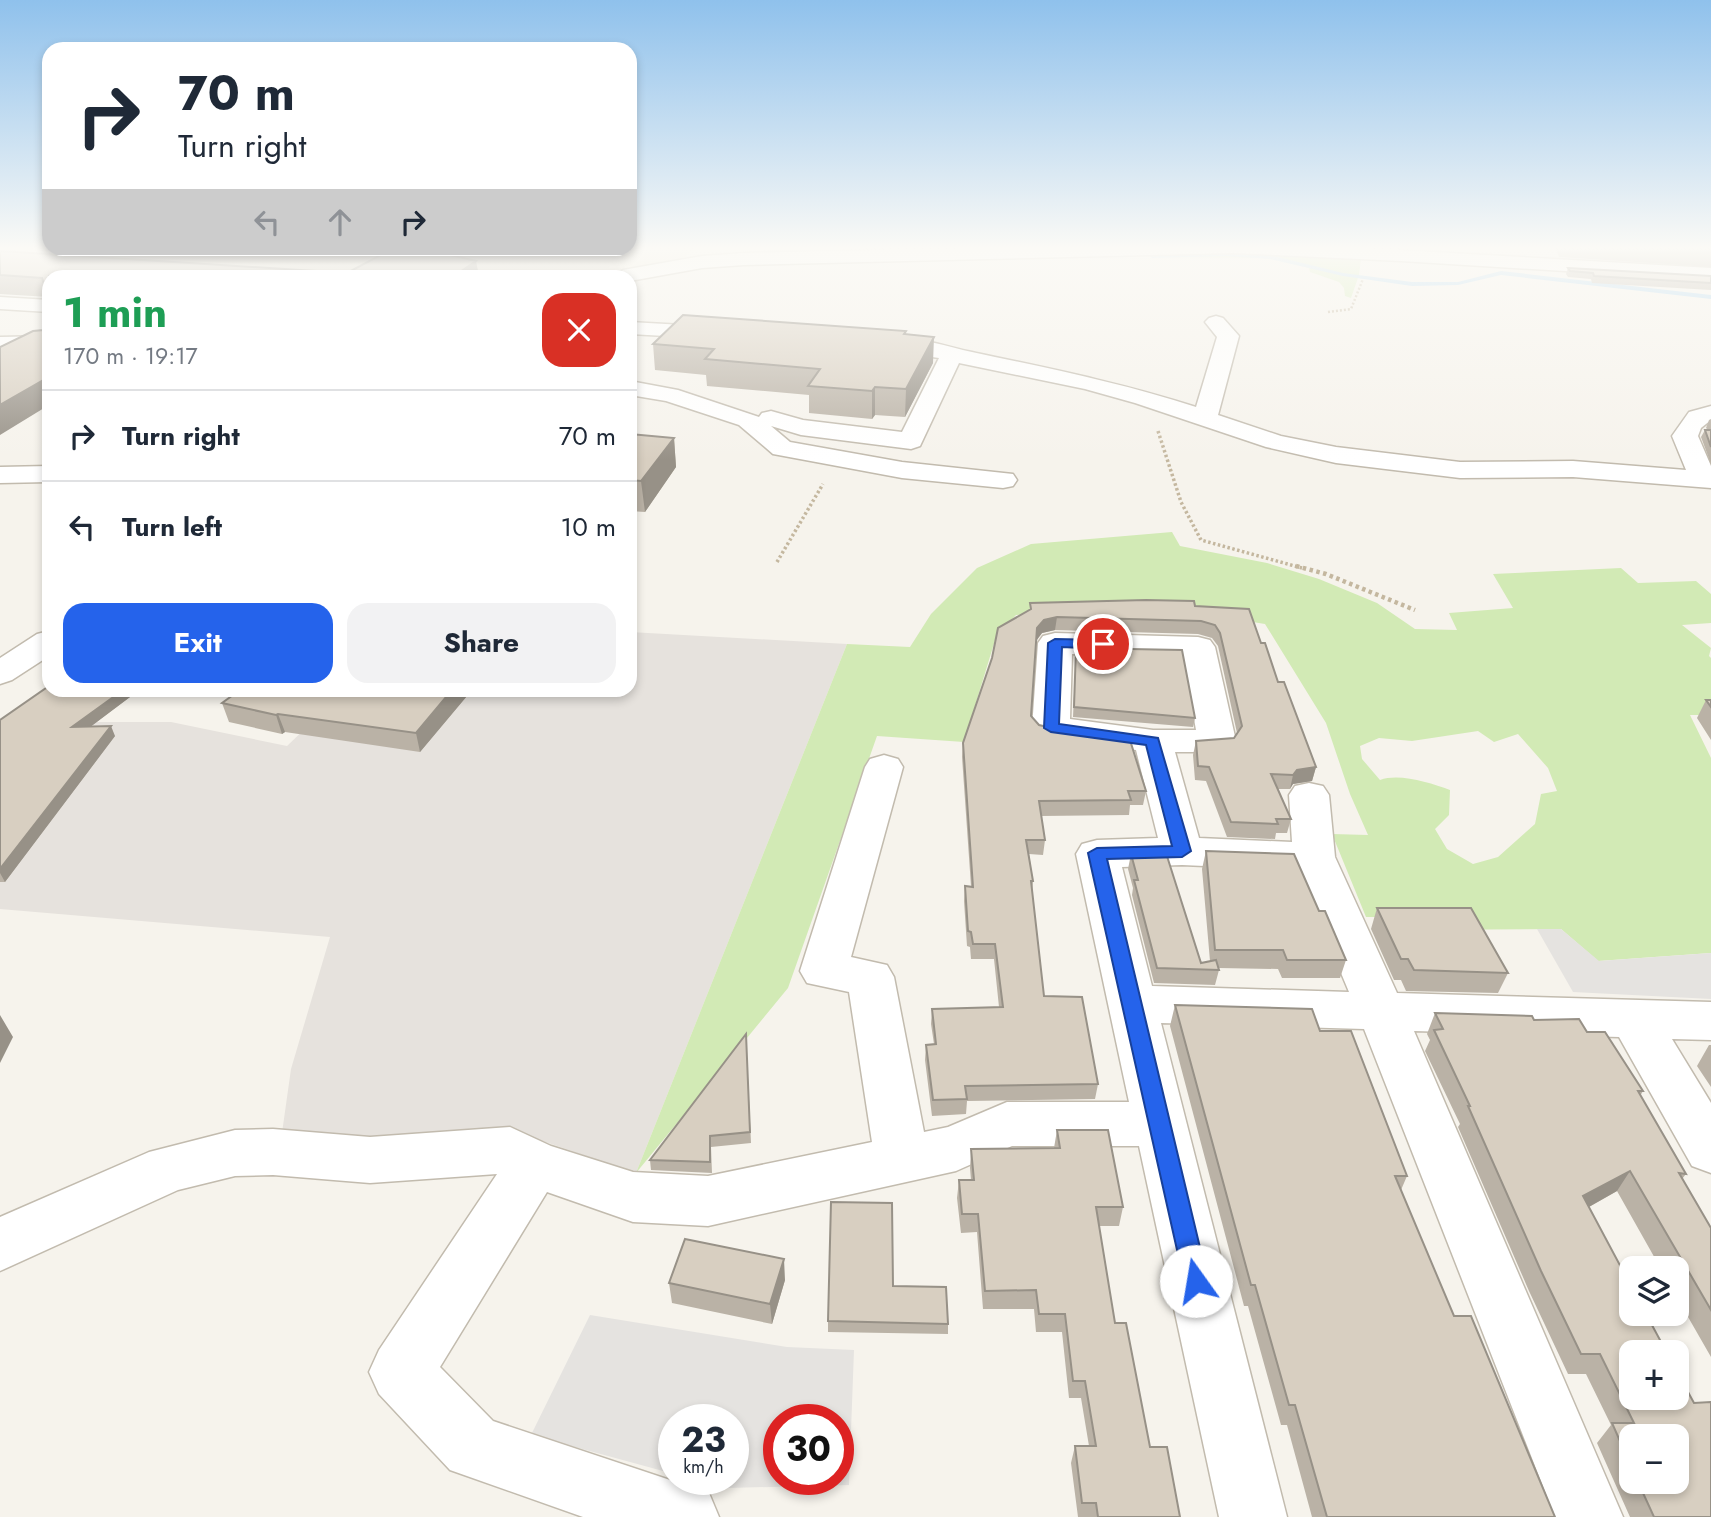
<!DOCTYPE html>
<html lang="en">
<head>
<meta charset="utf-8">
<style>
  :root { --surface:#fff; --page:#f2f2f3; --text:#1f2937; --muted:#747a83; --line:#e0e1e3; --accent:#2563eb }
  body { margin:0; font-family:Jost,sans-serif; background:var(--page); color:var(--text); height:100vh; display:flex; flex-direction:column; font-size:26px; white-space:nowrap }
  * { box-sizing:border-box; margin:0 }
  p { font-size:23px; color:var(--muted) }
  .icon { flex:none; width:38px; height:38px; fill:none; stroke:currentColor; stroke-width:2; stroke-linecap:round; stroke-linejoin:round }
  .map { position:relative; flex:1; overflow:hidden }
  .side { position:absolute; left:42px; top:270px; width:595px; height:427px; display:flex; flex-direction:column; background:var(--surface); border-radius:21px; box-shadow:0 4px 10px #0003 }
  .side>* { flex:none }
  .banner { position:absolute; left:42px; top:42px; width:595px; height:214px; border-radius:21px; box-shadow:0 4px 10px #0003; background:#fff; color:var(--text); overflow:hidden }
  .tools { position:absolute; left:1619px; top:1256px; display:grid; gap:14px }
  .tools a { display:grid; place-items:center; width:70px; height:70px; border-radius:14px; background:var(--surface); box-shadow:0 4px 10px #0003; font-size:35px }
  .speed { position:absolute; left:658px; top:1404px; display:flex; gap:14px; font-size:35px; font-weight:700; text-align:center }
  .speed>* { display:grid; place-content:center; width:91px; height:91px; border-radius:50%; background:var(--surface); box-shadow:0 4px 10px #0003; line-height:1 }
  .speed small { font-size:18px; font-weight:400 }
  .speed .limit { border:10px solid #d22; background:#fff; color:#111 }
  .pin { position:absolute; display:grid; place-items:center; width:60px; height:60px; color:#fff; margin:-30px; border:4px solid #fff; border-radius:50%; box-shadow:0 2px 7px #0007 }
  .me { position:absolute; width:77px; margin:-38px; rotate:347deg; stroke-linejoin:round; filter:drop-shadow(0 0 5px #0008) }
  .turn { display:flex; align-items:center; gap:24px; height:147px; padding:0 21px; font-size:32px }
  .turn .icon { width:91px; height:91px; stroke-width:2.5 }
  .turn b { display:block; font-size:49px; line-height:60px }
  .lanes { display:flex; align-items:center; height:66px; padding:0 21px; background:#0003; justify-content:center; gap:35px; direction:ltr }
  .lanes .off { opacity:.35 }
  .round { display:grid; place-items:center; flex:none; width:74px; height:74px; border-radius:21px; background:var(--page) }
  .headline { display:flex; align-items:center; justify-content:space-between; height:119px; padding:0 21px }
  h1 { font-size:42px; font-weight:700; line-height:52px; color:#1e9e55 }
  .primary-button { display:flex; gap:14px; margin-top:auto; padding:14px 21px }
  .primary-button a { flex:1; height:80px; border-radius:21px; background:var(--accent); color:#fff; font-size:28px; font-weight:700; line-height:80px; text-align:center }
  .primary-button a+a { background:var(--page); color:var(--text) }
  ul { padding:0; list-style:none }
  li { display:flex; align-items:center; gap:21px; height:91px; padding:0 21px; border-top:2px solid var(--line) }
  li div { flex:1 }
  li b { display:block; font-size:26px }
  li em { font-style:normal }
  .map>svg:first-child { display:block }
  .industrial { fill:#e6e2dd }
  .education { fill:#efe8d6 }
  .green { fill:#d2eab5; fill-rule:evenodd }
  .parking { fill:#e5e3e0; fill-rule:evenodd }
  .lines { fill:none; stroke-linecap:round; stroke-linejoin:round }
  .stream { fill:#a9d4f2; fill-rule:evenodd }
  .minor-casing { stroke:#c2bbae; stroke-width:3 }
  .path-far2 { stroke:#c4b79f; stroke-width:2.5; stroke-dasharray:2 2; stroke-linecap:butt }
  .path-far1 { stroke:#c4b79f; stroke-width:3.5; stroke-dasharray:2.5 2.5; stroke-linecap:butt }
  .path { stroke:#c4b79f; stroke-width:4.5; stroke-dasharray:3.5 3.5; stroke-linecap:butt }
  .minor { fill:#fff; fill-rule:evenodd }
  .wall { fill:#bab2a6; fill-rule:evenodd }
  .shaded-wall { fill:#979187 }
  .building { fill:#d8cfc1; stroke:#979187; stroke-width:2 }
  .route { fill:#2563eb; stroke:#184099; stroke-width:2 }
</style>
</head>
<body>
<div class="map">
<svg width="1711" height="1517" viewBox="0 0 1711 1517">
  <rect width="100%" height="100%" fill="#f6f3ec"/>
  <!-- industrial -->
  <path class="industrial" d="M630 632 847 644 636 1173 531 1137 281 1140 291 1069 330 937 0 909V722H171L287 746 336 699 287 690H630Z"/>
  <!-- education -->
  <path class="education" d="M630 247H696L683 259 590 276H354L78 257 22 248Z"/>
  <!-- green -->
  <path class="green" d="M1270 253 1361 258 1359 275 1351 298 1345 296 1344 288 1339 282 1310 272 1309 268 1294 261 1266 258 1155 257 1152 254Z
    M1172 532 1180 546 1267 563 1319 579 1377 603 1415 629 1457 630 1449 613 1513 608 1493 574 1621 568 1638 583 1696 581 1711 594V623L1682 625 1711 648 1709 656 1711 658V715H1690L1711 758V953L1598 961 1561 929 1400 930 1390 917H1366L1332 834 1368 835 1350 794 1326 723 1265 624 1203 614 1125 611 1016 615 996 637 964 742 877 736 788 988 636 1173 847 644 910 647 931 614 977 568 1031 544ZM1478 731 1494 742 1518 734 1548 768 1557 791 1541 794 1535 824 1498 857 1473 864 1447 849 1435 829 1449 815 1450 790C1430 783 1400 773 1380 780L1362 759 1360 746 1379 738 1412 741Z"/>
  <!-- parking -->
  <path class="parking" d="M1537 929H1561L1599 961 1711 953V999L1573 992Z
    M590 1315 787 1347 854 1350 849 1485 727 1488 693 1479H733V1419H674V1474L531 1435ZM779 1419H838V1479H779Z"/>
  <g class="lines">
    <!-- stream -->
    <path class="stream" d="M1141 247H1147L1154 254 1226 253 1270 255 1343 273 1412 282H1458L1501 271 1711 295V299L1501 275 1458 285 1412 286 1343 276 1270 259 1226 256 1152 258Z"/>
    <defs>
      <path id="minor" d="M1022 247H1347L1711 268V280L1401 261 1233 253 744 265 702 268 630 281V276H613L623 270 702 256 744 253Z
        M0 297 49 300V312L0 309Z
        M1216 316 1223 318 1239 336 1218 415 1281 436 1336 447 1460 462 1573 461 1686 470 1672 436 1689 412 1711 406V420L1701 428 1698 436 1711 466V488L1573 477 1460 478 1336 463 1266 447 1135 403 1085 389 959 363 920 446 911 449 801 435 771 426 790 442 902 462 1013 474 1017 480 1013 486 1003 488 902 478 773 454 739 425 666 401 630 395V381L678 390 759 417 762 413 771 411 803 420 902 432 939 358 876 349 873 344 876 339C905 332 943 346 972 352 1047 368 1122 383 1196 407L1217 337 1205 322 1209 318Z
        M630 322 719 327 727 328 730 333 727 338 719 339 630 334Z
        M49 336V350L0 351V337Z
        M49 466V482L0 483V467Z
        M49 631V656L12 680 0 684V658L37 634Z
        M1055 633 1198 637 1210 640 1215 647 1236 741 1230 749 1217 752H1175L1199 838 1292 842 1289 795 1295 786 1309 783 1323 786 1329 795 1335 857 1397 993 1711 1002V1040L1672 1039 1711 1103V1173L1692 1166 1619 1037 1414 1031 1623 1517H1555L1364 1029 1161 1023 1287 1517H1219L1139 1146H1012L956 1171 708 1226 633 1222 547 1192 440 1367 493 1421 709 1493 719 1517H583L450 1470 379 1394 369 1372 379 1350 497 1174 370 1183 273 1175 235 1176 178 1190 0 1271V1217L149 1152 235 1130 273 1129 370 1137 510 1127 551 1146 633 1172 708 1176 872 1142 849 992 807 983 800 971 865 767 870 759 884 755 898 759 903 767 851 957 887 965 894 977 924 1132 948 1127 1007 1102H1129L1076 854 1082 844 1097 840 1158 838 1136 750 1051 739 1038 736 1032 728 1038 643 1043 636ZM1072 654 1183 657 1196 730H1153L1070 719ZM1182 865 1298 870 1349 992 1152 986 1122 867Z"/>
    </defs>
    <!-- minor casing -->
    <use href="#minor" class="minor-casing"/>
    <!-- path-far2 -->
    <path class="path-far2" d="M1328 312 1351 309 1363 279"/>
    <!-- path-far1 -->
    <path class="path-far1" d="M1158 431 1181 502 1201 540 1302 568
      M777 562 823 484"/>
    <!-- path -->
    <path class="path" d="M1296 566 1326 574 1415 610"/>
    <!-- minor -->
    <use href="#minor" class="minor"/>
  </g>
  <!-- wall -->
  <path class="wall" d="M630 247H645L642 249 630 248Z
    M1555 247H1711V267L1559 257Z
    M0 251 347 273 479 276H49V297L0 294Z
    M1568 268 1711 276V290L1592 283 1591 279 1568 277 1566 274Z
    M906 331V335L933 363 905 417 875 415 872 419 809 413V395L707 386 706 375 655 370 653 344Z
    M1711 419V464L1701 437 1705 430H1708L1706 428 1709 420Z
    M630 434 674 438 676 467 645 512 630 511Z
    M1030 603 1195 606 1261 643 1316 767 1312 781 1293 784 1290 789H1278L1291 819 1287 833H1276L1275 839 1227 837 1206 781 1195 780 1193 755 1196 741 1234 738 1237 733 1218 646 1212 638 1198 634 1055 630 1042 633 1036 641 1031 716 1039 725 1146 791 1143 805H1130L1129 815 1041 816 1045 840 1043 855 1029 854 1033 881 1032 892 1044 996 1098 1084 1095 1099 967 1101 966 1114 932 1116 925 1060 926 1045 934 1044 931 1024 932 1009 999 1007 994 959H971L970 947 967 946 964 901 965 886H971L962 757 963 743 1030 609Z
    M1076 648 1195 718 1193 727 1073 717Z
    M472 690 420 752 285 732 282 734 229 722 222 703 353 691Z
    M138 691 91 726 115 736 5 882H0V720Z
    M1706 700H1711V740L1697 718Z
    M1206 851 1319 911 1346 960 1340 978H1282L1278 969 1219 968V970L1215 985 1154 983 1132 895 1133 888 1128 869 1131 854 1201 963 1210 961 1202 869Z
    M1377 908 1508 973 1498 993 1406 991 1401 980H1394L1371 929Z
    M1175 1005 1320 1031 1407 1176 1401 1190 1454 1316 1555 1517H1312L1287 1425H1281L1248 1306H1244L1170 1026Z
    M1435 1013 1534 1020 1587 1032 1643 1091 1640 1096 1686 1174 1682 1179 1711 1228V1357L1676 1296V1269H1661L1617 1191 1589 1207 1711 1517H1630L1597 1443 1611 1425 1586 1374H1568L1529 1291 1458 1127 1460 1124 1425 1051 1430 1040 1427 1034ZM1631 1437 1676 1482H1631Z
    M746 1034 751 1143 711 1147 712 1173 651 1170 650 1160Z
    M1709 1045H1711V1087L1697 1066Z
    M1057 1130 1123 1207 1119 1226H1099L1115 1323 1150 1447 1180 1517H1078L1071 1463 1075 1446H1089L1081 1398H1069L1062 1332H1036L1034 1309H983L977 1232 961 1233 957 1198 959 1180H971L970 1168 971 1149 1054 1148Z
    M785 1280 772 1324 672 1303 669 1283Z
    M893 1286 948 1324V1334L828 1332V1321Z"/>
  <!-- shaded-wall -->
  <path class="shaded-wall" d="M476 261 479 276H454Z
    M934 337 933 363 905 417 906 389Z
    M47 378 49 382V405L0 435V405Z
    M875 387V415L872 419V391Z
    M674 438 676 467 645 512 641 481Z
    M1057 617 1055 630 1042 633 1036 641 1037 628 1044 620Z
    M123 690H137L138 691 77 737 72 727Z
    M452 690H472L420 752 416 733Z
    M278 714 285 732 282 734 276 715Z
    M111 726 115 736 5 882 0 873V869Z
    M1316 767 1312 781 1293 784 1290 789 1293 775 1297 770Z
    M0 1015 13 1037 0 1063Z
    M1630 1171 1617 1191 1571 1217 1583 1196Z
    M784 1259 785 1280 772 1324 770 1304Z"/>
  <!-- building -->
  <path class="building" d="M394 248H421L476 261 454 276H49V284H44L42 278 0 275V251L347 273Z
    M1568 268 1711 276V283L1594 276 1593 273 1570 271Z
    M683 315 906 331 904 334 934 337 906 389 875 387 872 391 808 386 820 369 705 359 714 349 653 344Z
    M49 324V378H47L0 405V347L33 331 43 330V326Z
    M1705 430H1711V447Z
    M630 434 674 438 641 481 630 480Z
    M1146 600 1194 601 1195 606 1249 609 1261 643H1265L1278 682H1284L1316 767 1297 770 1293 775 1271 774 1291 819H1276L1278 824 1231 822 1209 767 1198 766 1196 741 1234 738 1242 726 1220 633 1215 625 1201 621 1057 617 1044 620 1037 628 1031 716 1039 725 1052 728 1129 737 1146 791H1128L1131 800 1039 801 1045 840H1026L1033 881H1031L1044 996 1082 997 1098 1084 965 1086 967 1099 933 1100 926 1045 936 1044 932 1009 1003 1007 995 944H973L971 932 968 931 965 886 973 887 963 743 992 658 998 628 1031 609 1030 603Z
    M1076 648 1182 650 1195 718 1074 707Z
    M49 686V690H123L72 727 111 726 0 869V720Z
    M240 690H347L353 691 354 690H452L416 733 278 714 276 715 222 703Z
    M1706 700H1711V707Z
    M1206 851 1294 854 1319 911H1325L1346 960H1287L1283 950H1215Z
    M1166 853 1201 963 1216 960 1219 970 1157 968 1134 880H1138L1131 854Z
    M1377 908H1471L1508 973 1414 970 1408 959H1401Z
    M1175 1005 1312 1009 1320 1031H1351L1407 1176H1395L1454 1316H1471L1555 1517H1327L1295 1405H1289L1255 1285H1251Z
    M1435 1013 1532 1016 1534 1020 1579 1019 1587 1032H1605L1643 1091H1638L1686 1174 1679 1173 1711 1228V1310L1630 1171 1583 1196 1631 1286V1314H1646L1667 1353H1631V1398H1676V1370L1694 1403 1711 1402V1517H1654L1638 1482H1676V1437H1631V1466L1612 1423H1634L1600 1354H1581L1541 1271 1468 1106H1470L1434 1030 1443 1029Z
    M746 1034 750 1132 710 1136V1162L650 1160Z
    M1057 1130H1108L1123 1207H1096L1115 1323H1126L1150 1447H1167L1180 1517H1098L1096 1503H1082L1075 1446H1096L1085 1381H1073L1065 1314H1039L1036 1290 985 1291 978 1214H962L959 1180H974L971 1149 1060 1148Z
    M831 1202 892 1203 893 1286 946 1287 948 1324 828 1321Z
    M685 1239 784 1259 770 1304 669 1283Z"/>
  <!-- sky -->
  <linearGradient id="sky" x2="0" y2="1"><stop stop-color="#8fc1ec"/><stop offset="0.54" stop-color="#fbfaf6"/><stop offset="1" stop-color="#fbfaf6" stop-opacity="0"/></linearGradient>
  <rect width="1711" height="460" fill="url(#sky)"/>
  <!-- route -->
  <path class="route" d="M1055 639 1103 640 1110 644 1103 649 1062 647 1059 724 1158 738 1191 851 1182 857 1107 859 1208 1281 1205 1289 1196 1293 1187 1289 1184 1281 1088 853 1097 848 1172 846 1146 745 1051 732 1044 728 1048 643Z"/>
</svg>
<div class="tools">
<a><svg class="icon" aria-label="layers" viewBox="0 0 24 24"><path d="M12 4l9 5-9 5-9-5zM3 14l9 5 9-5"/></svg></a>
<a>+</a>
<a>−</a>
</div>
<div class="speed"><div>23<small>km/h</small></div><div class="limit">30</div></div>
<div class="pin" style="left:1103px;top:644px;background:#d93025"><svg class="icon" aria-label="arrive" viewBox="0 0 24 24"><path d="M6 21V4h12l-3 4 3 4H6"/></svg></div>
<svg class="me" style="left:1196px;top:1281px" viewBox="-20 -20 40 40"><circle r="19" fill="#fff"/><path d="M0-13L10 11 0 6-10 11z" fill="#2563eb"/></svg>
<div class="banner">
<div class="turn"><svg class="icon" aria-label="right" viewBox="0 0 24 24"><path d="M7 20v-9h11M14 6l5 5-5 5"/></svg><div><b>70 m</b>Turn right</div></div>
<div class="lanes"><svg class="icon off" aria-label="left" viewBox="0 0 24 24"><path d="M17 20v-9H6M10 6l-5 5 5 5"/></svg><svg class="icon off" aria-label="ahead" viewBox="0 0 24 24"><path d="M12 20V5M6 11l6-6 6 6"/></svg><svg class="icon" aria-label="right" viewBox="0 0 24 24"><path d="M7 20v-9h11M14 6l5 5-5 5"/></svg></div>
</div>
<section class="side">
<div class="headline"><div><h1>1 min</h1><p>170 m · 19:17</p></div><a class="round" style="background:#d93025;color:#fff"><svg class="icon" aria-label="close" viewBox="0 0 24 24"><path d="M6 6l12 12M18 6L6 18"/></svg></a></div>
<ul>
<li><svg class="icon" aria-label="right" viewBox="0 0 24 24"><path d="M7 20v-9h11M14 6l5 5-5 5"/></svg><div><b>Turn right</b></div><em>70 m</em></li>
<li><svg class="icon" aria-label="left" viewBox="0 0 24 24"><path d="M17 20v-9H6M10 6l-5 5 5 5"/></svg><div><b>Turn left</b></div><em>10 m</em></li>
</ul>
<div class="primary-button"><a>Exit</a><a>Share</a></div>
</section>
</div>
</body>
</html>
